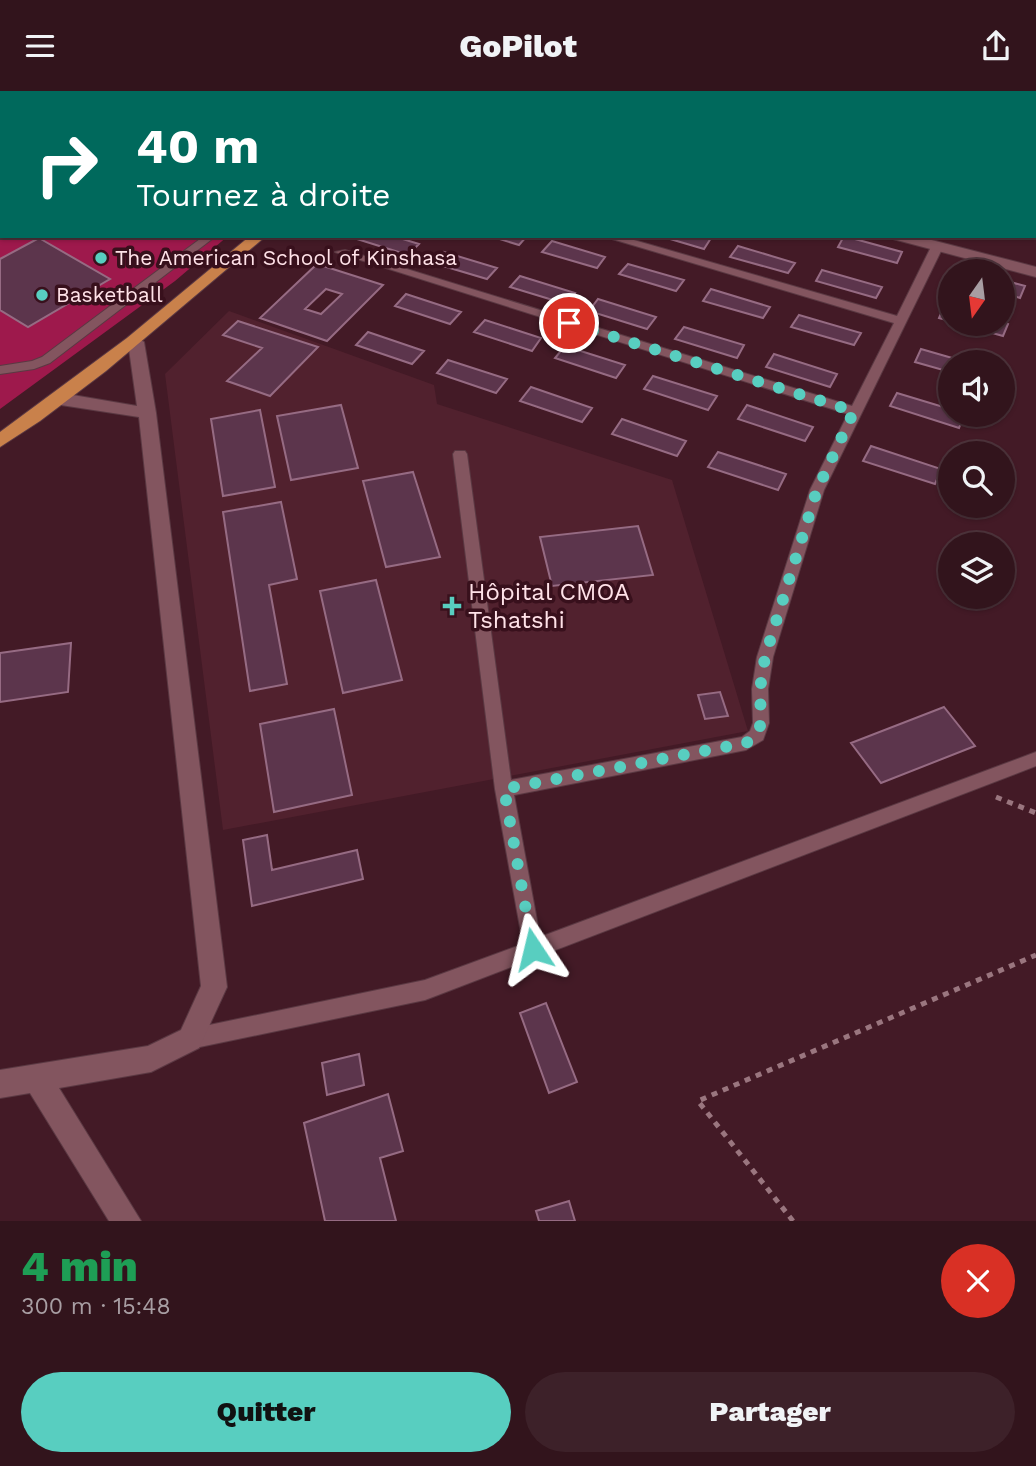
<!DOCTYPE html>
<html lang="fr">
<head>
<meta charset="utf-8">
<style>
  :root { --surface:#32141c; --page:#3d2129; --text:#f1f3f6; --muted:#a89ea3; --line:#4d333b; --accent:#58cec0 }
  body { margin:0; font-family:"Work Sans",sans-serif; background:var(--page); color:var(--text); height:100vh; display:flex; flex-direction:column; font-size:26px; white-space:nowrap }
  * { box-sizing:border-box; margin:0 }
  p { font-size:23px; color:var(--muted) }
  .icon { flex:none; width:38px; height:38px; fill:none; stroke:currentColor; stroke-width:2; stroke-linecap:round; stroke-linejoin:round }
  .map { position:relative; height:1130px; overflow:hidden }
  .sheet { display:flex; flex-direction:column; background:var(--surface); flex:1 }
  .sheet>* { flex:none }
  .banner { position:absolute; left:0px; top:0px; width:1036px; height:147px; box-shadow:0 2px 5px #0004,0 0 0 2px var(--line); background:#00695c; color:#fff; overflow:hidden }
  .needle { width:46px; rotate:194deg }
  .fabs { position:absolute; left:938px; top:168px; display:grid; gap:14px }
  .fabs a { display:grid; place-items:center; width:77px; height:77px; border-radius:50%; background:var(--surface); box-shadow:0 2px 5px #0004,0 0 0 2px var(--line); font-size:35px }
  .pin { position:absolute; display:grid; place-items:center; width:60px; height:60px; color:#fff; margin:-30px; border:4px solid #fff; border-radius:50%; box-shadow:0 2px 7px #0007 }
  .me { position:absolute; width:77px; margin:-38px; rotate:350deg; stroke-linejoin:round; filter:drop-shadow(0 0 5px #0008) }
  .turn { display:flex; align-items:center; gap:24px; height:147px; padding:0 21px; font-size:32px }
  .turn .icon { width:91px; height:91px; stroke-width:2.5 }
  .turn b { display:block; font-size:49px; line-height:60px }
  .round { display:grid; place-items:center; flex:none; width:74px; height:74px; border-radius:37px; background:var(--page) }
  .headline { display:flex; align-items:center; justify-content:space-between; height:119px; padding:0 21px }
  h1 { font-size:42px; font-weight:800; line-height:52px; color:#1e9e55 }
  .primary-button { display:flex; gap:14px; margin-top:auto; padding:14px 21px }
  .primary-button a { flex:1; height:80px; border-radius:42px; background:var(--accent); color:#111; font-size:28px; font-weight:800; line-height:80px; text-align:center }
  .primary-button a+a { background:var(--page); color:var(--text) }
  header { display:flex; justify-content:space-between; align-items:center; height:91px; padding:0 21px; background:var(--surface); font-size:32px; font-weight:800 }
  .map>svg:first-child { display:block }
  .built { fill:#51212e }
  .forest { fill:#9e194c }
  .building { fill:#5c354c; stroke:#966b83; stroke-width:2; fill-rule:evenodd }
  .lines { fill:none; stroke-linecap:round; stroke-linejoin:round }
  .lane-casing { stroke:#5b3943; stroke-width:2 }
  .street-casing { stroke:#5b3943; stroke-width:2 }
  .primary-casing { stroke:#5b3943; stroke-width:2 }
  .path-far1 { stroke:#9a767f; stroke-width:2.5; stroke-dasharray:3.5 3.5; stroke-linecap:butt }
  .path { stroke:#9a767f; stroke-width:5; stroke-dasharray:6 6; stroke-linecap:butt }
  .lane { fill:#83555f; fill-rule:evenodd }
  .street { fill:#83555f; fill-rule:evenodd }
  .primary { fill:#c9814b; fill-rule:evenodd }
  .route { stroke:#58cec0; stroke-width:12; stroke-dasharray:0 21.6 }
  .poi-dot { fill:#58cec0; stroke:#38101c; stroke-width:2.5 }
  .labels { text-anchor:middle; stroke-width:7; stroke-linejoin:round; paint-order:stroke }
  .far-poi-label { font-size:21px; fill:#ffe2e8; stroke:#38101c; text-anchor:start }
  .poi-label { font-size:24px; fill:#ffe2e8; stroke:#38101c; text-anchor:start }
</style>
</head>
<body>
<header><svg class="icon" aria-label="menu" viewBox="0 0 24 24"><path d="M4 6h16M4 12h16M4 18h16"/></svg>GoPilot<svg class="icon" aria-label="share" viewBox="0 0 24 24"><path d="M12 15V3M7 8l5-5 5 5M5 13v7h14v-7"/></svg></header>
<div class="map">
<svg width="1036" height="1130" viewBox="0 0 1036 1130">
  <rect width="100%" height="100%" fill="#431a26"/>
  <!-- built -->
  <path class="built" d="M229 220 434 294 437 313 672 389 748 640 223 739 165 283Z"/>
  <!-- forest -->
  <path class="forest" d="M0 0H403L2 2V145H228L175 190 0 318Z"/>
  <!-- building -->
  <path class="building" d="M360 145H393L419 153 408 164 357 148Z
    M490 145H527L519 154Z
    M660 145H705L711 147 704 158Z
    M844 145 902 161 897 172 838 156Z
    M39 147 110 188 28 236 0 219V168Z
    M552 150 605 166 597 177 542 161Z
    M738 155 795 172 788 182 730 166Z
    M444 161 497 177 487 188 433 172Z
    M317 173 383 194 327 250 260 227ZM326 198 342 203 321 223 305 218Z
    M628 173 684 189 676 200 619 183Z
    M822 179 882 196 876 207 816 190Z
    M520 185 575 202 566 213 510 196Z
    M1003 189 1025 195 1020 207 1003 202Z
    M711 198 770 216 763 227 703 210Z
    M406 203 461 221 450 233 395 215Z
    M598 208 656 226 647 238 589 220Z
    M944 215 950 216V230L939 227Z
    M799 224 861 242 854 254 791 236Z
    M485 229 541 247 532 260 474 241Z
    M238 230 318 256 270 305 227 290 262 257 223 244Z
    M1003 231 1008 233 1003 245 960 233Z
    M684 236 744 254 737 267 675 248Z
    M368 241 424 260 412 273 356 254Z
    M565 255 625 274 616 287 555 267Z
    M921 258 966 271H950V281L915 271Z
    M774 263 837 283 830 296 766 276Z
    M448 269 507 288 496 302 437 282Z
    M653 285 717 305 708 319 644 298Z
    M531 296 592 317 582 331 520 310Z
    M897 302 950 318V324H964L959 337 890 315Z
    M341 314 358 377 291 389 277 325Z
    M747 314 813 336 805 350 738 328Z
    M260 319 275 396 223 405 211 328Z
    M622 328 686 350 677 365 612 343Z
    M871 355 941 378 935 393 863 370Z
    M718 361 786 383 778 399 708 376Z
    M413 381 440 466 386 476 363 390Z
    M281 411 297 488 269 494 287 593 250 600 223 421Z
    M638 435 653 484 552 495 540 446Z
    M376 489 402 589 343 602 320 500Z
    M71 552 68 601 0 611V562Z
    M720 601 728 625 705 628 698 604Z
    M944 616 975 655 881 692 851 652Z
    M334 618 352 704 274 721 260 633Z
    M267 744 272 779 357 759 363 788 252 815 243 749Z
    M546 912 577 991 549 1002 520 922Z
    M359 963 364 994 327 1004 322 972Z
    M388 1003 403 1060 380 1067 396 1130H325L304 1032Z
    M569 1110 575 1130H539L536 1120Z"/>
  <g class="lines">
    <defs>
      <path id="lane" d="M377 0H387L375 2Z
        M204 145H216L50 272 34 278 0 283V275L32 270 42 266Z
        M602 145H620L897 225 931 156 937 153 943 156 824 399 773 566 768 598 769 632 763 649 746 659 514 704 540 846 1036 661V675L425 909 190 958 183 955 180 948 183 941 190 938 425 889 523 853 495 698 453 363 455 360H465L467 363 511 689 742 646 750 640 753 632 752 598 757 566 810 399 848 323 335 161 345 159 852 315 894 232Z"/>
      <path id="street" d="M626 0H645L646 2H627Z
        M936 0H955L956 2H937Z
        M988 0H1001L1002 2H989Z
        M1012 0H1024L1011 2Z
        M1034 16H1036V24H1034Z
        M1034 94H1036V102H1034Z
        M891 145H916L1036 176V186L893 148Z
        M136 246 144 251 156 322 227 896 199 957 151 981 59 997 141 1130H109L30 1002 0 1007V979L148 955 181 939 201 895 139 326 61 314 52 308 61 302 137 315 128 251Z"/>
      <path id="primary" d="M422 0H435L421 2Z
        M250 145H266L106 280 40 330 0 356V341L127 247Z"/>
    </defs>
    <!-- lane casing -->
    <use href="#lane" class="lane-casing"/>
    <!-- street casing -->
    <use href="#street" class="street-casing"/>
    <!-- primary casing -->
    <use href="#primary" class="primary-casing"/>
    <!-- path-far1 -->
    <path class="path-far1" d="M4 0 13 2
      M75 2 83 0"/>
    <!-- path -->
    <path class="path" d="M996 706 1036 722
      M793 1130 698 1010 1036 864"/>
    <!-- lane -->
    <use href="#lane" class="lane"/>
    <!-- street -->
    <use href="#street" class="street"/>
    <!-- primary -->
    <use href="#primary" class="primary"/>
  </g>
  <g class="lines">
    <!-- route -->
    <path class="route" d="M533 858 504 698 746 652 757 644 761 632 760 598 765 566 817 399 854 320 569 232"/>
  </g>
  <!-- markers -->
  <g class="poi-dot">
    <circle cx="101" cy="167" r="7"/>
    <circle cx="42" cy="204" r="7"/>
    <path d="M448.5 504.5h7v7h7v7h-7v7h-7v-7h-7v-7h7z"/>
  </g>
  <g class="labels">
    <!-- far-poi labels -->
    <g class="far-poi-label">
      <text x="115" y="174">The American School of Kinshasa</text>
      <text x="56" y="211">Basketball</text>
    </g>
    <!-- poi labels -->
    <g class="poi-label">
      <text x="468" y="509">Hôpital CMOA<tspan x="468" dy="28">Tshatshi</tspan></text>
    </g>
  </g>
</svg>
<div class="fabs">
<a><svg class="needle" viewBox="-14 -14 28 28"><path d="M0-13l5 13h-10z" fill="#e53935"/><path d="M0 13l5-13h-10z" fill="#a89ea3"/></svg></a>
<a><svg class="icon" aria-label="sound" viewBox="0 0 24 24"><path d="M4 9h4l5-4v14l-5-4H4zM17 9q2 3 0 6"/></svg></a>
<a><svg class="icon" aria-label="search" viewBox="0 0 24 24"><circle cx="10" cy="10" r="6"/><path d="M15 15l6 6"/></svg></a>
<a><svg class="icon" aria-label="layers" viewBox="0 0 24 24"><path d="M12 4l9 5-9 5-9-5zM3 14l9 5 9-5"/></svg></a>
</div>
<div class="pin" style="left:569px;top:232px;background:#d93025"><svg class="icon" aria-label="arrive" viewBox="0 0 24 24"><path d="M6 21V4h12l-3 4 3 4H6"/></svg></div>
<svg class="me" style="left:533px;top:858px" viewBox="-20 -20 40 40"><path d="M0-17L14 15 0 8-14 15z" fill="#58cec0" stroke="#fff" stroke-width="4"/></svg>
<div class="banner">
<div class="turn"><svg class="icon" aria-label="right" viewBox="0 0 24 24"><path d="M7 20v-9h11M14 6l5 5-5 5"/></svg><div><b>40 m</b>Tournez à droite</div></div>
</div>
</div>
<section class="sheet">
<div class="headline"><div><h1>4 min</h1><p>300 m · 15:48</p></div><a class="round" style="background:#d93025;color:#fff"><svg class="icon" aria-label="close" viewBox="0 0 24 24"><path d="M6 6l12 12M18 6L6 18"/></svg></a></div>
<div class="primary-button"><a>Quitter</a><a>Partager</a></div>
</section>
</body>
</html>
